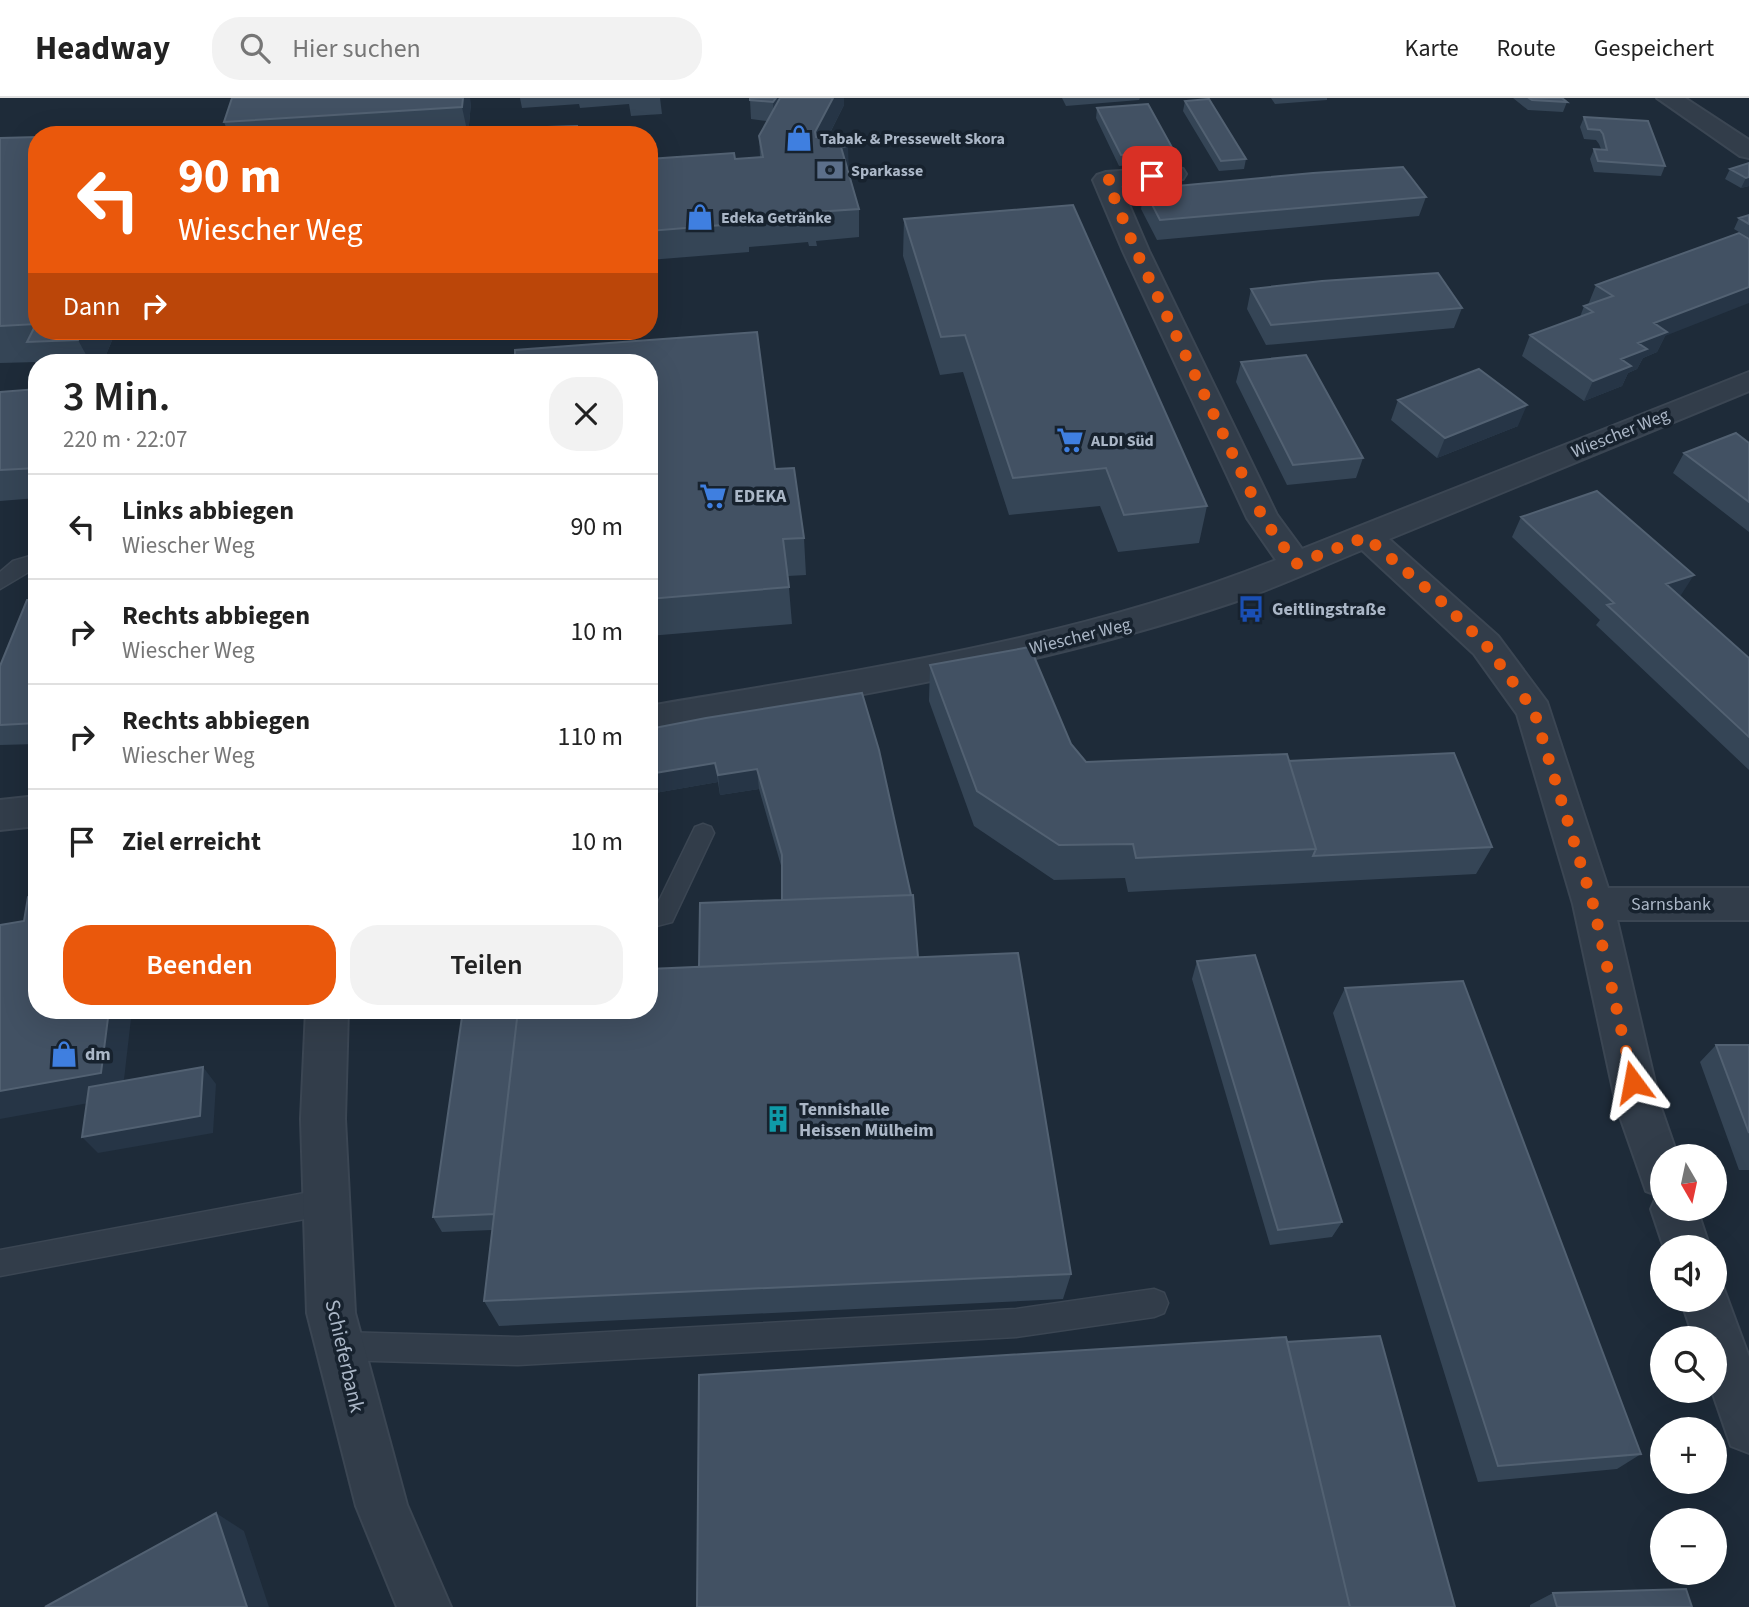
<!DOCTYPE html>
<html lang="de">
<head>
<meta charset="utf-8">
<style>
  :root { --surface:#fff; --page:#f2f2f2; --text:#222; --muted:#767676; --line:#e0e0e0; --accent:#ea580c }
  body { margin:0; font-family:"Source Sans 3",sans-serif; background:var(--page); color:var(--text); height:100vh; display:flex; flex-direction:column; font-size:26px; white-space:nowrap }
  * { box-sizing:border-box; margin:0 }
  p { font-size:23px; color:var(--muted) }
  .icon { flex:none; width:38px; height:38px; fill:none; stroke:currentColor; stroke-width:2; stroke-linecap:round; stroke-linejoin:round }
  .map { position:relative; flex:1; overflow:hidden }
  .details { position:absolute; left:28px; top:256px; width:630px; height:665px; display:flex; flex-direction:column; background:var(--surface); border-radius:28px; box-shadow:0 7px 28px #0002 }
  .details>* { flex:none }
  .guide { position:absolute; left:28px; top:28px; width:630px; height:214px; border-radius:28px; box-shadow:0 7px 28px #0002; background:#ea580c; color:#fff; overflow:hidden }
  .needle { width:46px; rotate:171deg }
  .controls { position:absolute; left:1650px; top:1046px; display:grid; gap:14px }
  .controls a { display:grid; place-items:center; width:77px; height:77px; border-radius:50%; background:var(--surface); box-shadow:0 7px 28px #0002; font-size:35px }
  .pin { position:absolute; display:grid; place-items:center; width:60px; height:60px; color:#fff; margin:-30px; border-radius:14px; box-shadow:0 4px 10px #0006 }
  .me { position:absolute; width:77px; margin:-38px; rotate:347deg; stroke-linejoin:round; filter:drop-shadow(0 0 5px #0008) }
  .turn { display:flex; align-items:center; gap:24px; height:147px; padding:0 35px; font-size:32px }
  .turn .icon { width:91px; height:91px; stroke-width:2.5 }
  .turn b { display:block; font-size:49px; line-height:60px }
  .then { display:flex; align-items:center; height:66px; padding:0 35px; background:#0003; gap:14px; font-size:26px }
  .round { display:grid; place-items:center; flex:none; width:74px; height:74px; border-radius:28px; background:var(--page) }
  .head { display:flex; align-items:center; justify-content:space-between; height:119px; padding:0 35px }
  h1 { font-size:42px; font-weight:600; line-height:52px }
  .primary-button { display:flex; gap:14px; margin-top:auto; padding:14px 35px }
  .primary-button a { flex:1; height:80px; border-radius:28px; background:var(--accent); color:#fff; font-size:28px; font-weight:600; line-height:80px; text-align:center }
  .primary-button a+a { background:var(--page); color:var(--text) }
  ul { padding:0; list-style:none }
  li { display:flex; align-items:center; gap:21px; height:105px; padding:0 35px; border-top:2px solid var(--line) }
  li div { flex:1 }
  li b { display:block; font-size:26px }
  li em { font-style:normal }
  header { display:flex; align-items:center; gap:42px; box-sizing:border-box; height:98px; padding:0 35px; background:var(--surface); border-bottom:2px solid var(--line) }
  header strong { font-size:33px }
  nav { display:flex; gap:38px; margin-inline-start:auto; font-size:24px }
  .search { width:490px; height:63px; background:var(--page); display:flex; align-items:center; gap:18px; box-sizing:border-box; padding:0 24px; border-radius:28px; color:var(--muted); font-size:26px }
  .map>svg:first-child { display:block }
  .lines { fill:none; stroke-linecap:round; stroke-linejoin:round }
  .lane-casing { stroke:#3b4653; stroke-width:3 }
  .street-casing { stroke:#3b4653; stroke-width:4 }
  .lane { fill:#323d4a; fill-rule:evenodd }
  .street { fill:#323d4a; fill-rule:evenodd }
  .wall { fill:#354556 }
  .shaded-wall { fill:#263546 }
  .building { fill:#425163; stroke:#526172; stroke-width:2 }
  .route { stroke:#ea580c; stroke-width:12; stroke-dasharray:0 21.6 }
  .labels { text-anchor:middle; stroke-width:7; stroke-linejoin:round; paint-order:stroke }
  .far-poi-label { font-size:16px; font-weight:bold; fill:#abb7c7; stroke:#17222e; text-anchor:start }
  .street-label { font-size:18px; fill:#abb7c7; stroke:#17222e }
  .poi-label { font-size:18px; font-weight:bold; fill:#abb7c7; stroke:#17222e; text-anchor:start }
  .near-street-label { font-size:21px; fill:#abb7c7; stroke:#17222e }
</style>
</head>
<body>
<header>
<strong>Headway</strong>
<div class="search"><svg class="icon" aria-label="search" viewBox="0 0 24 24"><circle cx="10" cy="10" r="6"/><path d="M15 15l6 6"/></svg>Hier suchen</div>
<nav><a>Karte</a><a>Route</a><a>Gespeichert</a></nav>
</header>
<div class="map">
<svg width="1749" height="1509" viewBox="0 0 1749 1509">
  <rect width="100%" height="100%" fill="#1e2b39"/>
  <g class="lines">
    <defs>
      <path id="lane" d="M37 456V469L0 491V474L13 463Z
        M703 726 711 729 714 735 672 824 649 830V810L656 809 695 729Z
        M326 1091 335 1095 339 1104 335 1113 326 1117 0 1178V1152Z
        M1154 1191 1164 1195 1168 1205 1164 1215 1154 1219 1016 1239 518 1267 339 1262 329 1258 325 1248 329 1238 339 1234 518 1239 1016 1211Z"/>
      <path id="street" d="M1657 0H1685L1749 42V60L1740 58Z
        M1174 69 1183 71 1186 76 1183 81 1121 88 1149 153 1277 417 1302 451 1749 274V293L1389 441 1498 538 1547 604 1608 790H1749V822H1617L1661 1010 1678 1059H1662V1111H1697L1710 1150H1664L1651 1111 1657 1097 1646 1093 1617 1010 1573 806 1517 616 1474 556 1362 452C1320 469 1277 489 1234 504 1044 568 846 600 649 634V608C860 572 1076 542 1276 462L1247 420 1123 153 1093 82 1097 77 1106 74Z
        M37 698V728L0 732V702Z
        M306 912H348L345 1021 355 1215 407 1407 451 1509H397L356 1408 307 1215 301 1021Z
        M1715 1183 1722 1186 1749 1259V1355L1731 1348 1712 1293H1715V1241H1694L1681 1202H1715Z"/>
    </defs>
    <!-- lane casing -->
    <use href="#lane" class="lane-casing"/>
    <!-- street casing -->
    <use href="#street" class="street-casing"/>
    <!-- lane -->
    <use href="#lane" class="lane"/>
    <!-- street -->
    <use href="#street" class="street"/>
  </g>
  <!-- wall -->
  <path class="wall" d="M520 0H660L662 16 631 18 629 6 580 10 579 6 522 10Z
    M750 0H844V7L828 39 849 74 859 111V139L816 143 817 148H809L808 144 749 149V154L649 162V61H735L760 59 759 38 767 23 751 21 750 2Z
    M1062 0H1140L1139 2 1066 8Z
    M1271 0H1327V2L1275 6Z
    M1513 0H1562L1567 4 1563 14 1528 12Z
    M1185 3 1246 61 1244 71 1219 73 1183 13Z
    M471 5 468 37H229L224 24Z
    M1097 10 1174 53 1172 63 1119 68 1096 20Z
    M1584 19 1665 68 1661 78 1594 74 1590 61 1594 51H1601L1599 46 1596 42 1584 41 1580 29Z
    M0 40 37 233H116L103 264H38L0 265Z
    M1749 65V88L1741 90 1725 81 1730 71Z
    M1144 91 1426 99 1419 118 1157 142 1141 111Z
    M1749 117V140L1734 131 1739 120Z
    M904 121 1207 408 1199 445 1118 454 1100 408 1009 417 963 274 940 277 903 158Z
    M1739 135 1665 238 1657 254 1643 260 1637 271 1628 275 1622 288 1584 303 1522 258 1530 237 1580 219 1584 208 1588 207 1596 187Z
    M1251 191 1462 210 1454 230 1266 247 1247 211Z
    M267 233H310L269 236Z
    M649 264 775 371 804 440 806 477 788 478 792 526 649 538Z
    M1241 264 1363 360 1356 380 1287 387 1236 284Z
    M37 291V400L0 403V294Z
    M1398 302 1518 328 1437 360 1391 322Z
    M1749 345V434L1673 375 1684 355Z
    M1521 419 1681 497 1679 498 1749 560V672L1596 527 1600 522 1512 439Z
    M37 502V646L0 647V568Z
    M930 567 1071 646 1086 664 1289 663 1492 749 1476 776 1128 794 1125 780 1054 782 974 728 929 603Z
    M862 595 918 859 1071 1176 1063 1201 499 1228 484 1203 492 1132 442 1134 433 1119 782 802V771L759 691 720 697 718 684 649 696Z
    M1197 863 1342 1124 1332 1139 1270 1147 1192 881Z
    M1345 890 1641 1356 1617 1371 1478 1384 1333 915Z
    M1716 947H1749V1072H1739L1700 964Z
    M1553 1495 1692 1509H1530V1507Z"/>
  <!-- shaded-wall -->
  <path class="shaded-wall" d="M463 0H470L471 5 468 37 462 9Z
    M776 0H787L774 24 773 4Z
    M833 0H844V7L816 62 815 34Z
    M848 48 849 76 841 49Z
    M1749 79V88L1741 90 1746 80Z
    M1749 189V205L1665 238 1657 254 1643 260 1637 271 1628 275 1622 288 1584 303 1593 283 1638 245 1654 225Z
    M82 233H116L103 264H90L78 242Z
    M1527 307 1518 328 1437 360 1445 340Z
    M1694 477 1681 497 1654 506 1666 486Z
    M715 665 718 684 649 696V676Z
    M757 671 759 691 720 697 718 677Z
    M109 912H132L122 999 0 1021V993Z
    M203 969 216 986 213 1035 98 1055 82 1039Z
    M216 1415 244 1433 269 1509H247Z"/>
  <!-- building -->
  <path class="building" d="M232 0H463L462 9 224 24Z
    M750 0H776L773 4 750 2Z
    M780 0H833L815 34 816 39 846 40 848 48 841 49 859 111 815 114 816 119H808L807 115 746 120 747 125 649 133V61L734 55 735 61 763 59 759 38Z
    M1529 0H1562L1567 4 1532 2Z
    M1209 1 1246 61 1221 63 1185 3Z
    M1148 6 1174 53 1121 57 1097 10Z
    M1584 19 1648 23 1665 68 1598 63 1594 51 1607 52 1603 36 1600 32 1588 31Z
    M577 28 576 37H548V29Z
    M171 34 170 37H99Z
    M37 39V233H82L78 242 27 244 36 226 0 228V40Z
    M1749 65V79L1746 80 1730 71Z
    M1403 69 1426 99 1160 122 1144 91 1313 75Z
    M1073 107 1207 408 1124 417 1106 370 1013 380 965 237 941 239 904 121Z
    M1749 117V126L1739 120Z
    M1739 135 1749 141V189L1654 225 1667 234 1638 245 1647 251 1621 261 1631 268 1593 283 1530 237 1593 214 1584 208 1613 198 1596 187Z
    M1438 175 1462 210 1271 227 1251 191 1322 183Z
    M757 234 775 371 794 370 804 440 783 441 789 489 649 501V264H515V252Z
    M1306 257 1363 360 1293 367 1241 264Z
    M424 260V264H373Z
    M1479 271 1527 307 1445 340 1398 302Z
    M37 291V370L0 372V294Z
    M1736 335 1749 345V404L1684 355Z
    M1597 393 1694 477 1666 486 1749 560V639L1607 507 1614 505 1521 419Z
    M27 502H37V625L0 627V568Z
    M1030 549 1071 646 1086 664 1287 656 1316 751 1136 760 1133 746 1059 747 977 693 930 567Z
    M862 595 879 652 911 797 782 802V757L757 671 718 677 715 665 649 676V631L706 620Z
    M1454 655 1492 749 1313 758 1316 751 1289 663Z
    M37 797V912H109L101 975 0 993V827L24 823 28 799Z
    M913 797 918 859 699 869 700 805Z
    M1018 855 1071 1176 484 1203 518 912H649V871Z
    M1255 857 1342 1124 1278 1132 1197 863Z
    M1463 883 1641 1356 1498 1368 1345 890Z
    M463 912H518L494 1116 433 1119Z
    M1716 947H1749V1035Z
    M203 969 200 1018 82 1039 89 989Z
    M1380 1238 1455 1509H1350L1287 1244Z
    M1286 1239 1350 1509H697L699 1277Z
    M216 1415 247 1509H45Z
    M1686 1491 1692 1509H1557L1553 1495Z"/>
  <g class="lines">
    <!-- route -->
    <path class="route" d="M1152 78 1107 82 1136 153 1263 420 1296 466 1366 439 1440 502 1486 547 1534 613 1593 806 1633 984"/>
  </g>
  <!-- icons -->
  <defs>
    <symbol id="shop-bare" viewBox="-9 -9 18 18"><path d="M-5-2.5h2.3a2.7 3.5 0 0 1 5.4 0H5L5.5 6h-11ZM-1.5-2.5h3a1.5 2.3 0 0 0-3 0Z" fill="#3f7fe0" stroke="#17222e" stroke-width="2.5" paint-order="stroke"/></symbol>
    <symbol id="bank-bare" viewBox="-9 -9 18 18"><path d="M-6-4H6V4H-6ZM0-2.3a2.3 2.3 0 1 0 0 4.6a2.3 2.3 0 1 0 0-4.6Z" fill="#5c6f8a" stroke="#17222e" stroke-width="2.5" paint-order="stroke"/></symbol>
    <symbol id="supermarket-bare" viewBox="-9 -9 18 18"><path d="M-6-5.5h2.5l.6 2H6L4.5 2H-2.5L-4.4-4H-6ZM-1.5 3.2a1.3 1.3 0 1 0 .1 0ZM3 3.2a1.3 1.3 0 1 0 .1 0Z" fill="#3f7fe0" stroke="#17222e" stroke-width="2.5" paint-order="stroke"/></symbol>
    <symbol id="bus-bare" viewBox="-9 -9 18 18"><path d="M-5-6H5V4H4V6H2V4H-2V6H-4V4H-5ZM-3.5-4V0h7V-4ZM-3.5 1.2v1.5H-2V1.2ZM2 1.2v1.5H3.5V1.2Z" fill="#1a4fb4" stroke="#17222e" stroke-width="2.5" paint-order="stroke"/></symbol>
    <symbol id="building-bare" viewBox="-9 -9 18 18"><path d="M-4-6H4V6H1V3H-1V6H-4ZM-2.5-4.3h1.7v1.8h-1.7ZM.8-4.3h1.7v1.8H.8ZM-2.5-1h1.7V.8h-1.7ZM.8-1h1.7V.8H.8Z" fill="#0f9aa8" stroke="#17222e" stroke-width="2.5" paint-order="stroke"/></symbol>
  </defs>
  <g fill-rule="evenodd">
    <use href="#shop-bare" x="780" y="21" width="38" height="38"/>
    <use href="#bank-bare" x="811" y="53" width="38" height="38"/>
    <use href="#shop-bare" x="681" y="100" width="38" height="38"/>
    <use href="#supermarket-bare" x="1051" y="323" width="38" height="38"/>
    <use href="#supermarket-bare" x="694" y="379" width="38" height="38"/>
    <use href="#bus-bare" x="1232" y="492" width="38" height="38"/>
    <use href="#shop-bare" x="45" y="937" width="38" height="38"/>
    <use href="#building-bare" x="759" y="1002" width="38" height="38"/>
  </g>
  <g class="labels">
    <!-- far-poi labels -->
    <g class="far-poi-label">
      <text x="820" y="46">Tabak- &amp; Pressewelt Skora</text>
      <text x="851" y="78">Sparkasse</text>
      <text x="721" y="125">Edeka Getränke</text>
      <text x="1091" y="348">ALDI Süd</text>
    </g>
    <!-- street labels -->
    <g class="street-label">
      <text transform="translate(1620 335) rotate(-22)" y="6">Wiescher Weg</text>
      <text transform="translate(1080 538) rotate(-14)" y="6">Wiescher Weg</text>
      <text x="1671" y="812">Sarnsbank</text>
    </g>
    <!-- poi labels -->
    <g class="poi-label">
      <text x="734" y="404">EDEKA</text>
      <text x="1272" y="517">Geitlingstraße</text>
      <text x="85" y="962">dm</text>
      <text x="799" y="1017">Tennishalle<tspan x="799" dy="21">Heissen Mülheim</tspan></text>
    </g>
    <!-- near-street labels -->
    <g class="near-street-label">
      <text transform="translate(345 1258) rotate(77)" y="7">Schieferbank</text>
    </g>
  </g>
</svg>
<div class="controls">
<a><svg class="needle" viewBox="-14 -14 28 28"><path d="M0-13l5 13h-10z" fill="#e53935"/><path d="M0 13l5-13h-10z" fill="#767676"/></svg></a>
<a><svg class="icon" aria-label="sound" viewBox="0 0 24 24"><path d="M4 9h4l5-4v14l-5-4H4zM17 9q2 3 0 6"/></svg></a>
<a><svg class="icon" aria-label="search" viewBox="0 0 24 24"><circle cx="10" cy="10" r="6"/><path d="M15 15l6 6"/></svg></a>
<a>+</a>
<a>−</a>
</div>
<div class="pin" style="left:1152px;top:78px;background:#d93025"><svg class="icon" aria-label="arrive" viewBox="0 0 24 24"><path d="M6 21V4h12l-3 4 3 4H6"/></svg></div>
<svg class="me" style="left:1633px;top:984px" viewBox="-20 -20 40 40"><path d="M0-17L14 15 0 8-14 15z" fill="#ea580c" stroke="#fff" stroke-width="4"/></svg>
<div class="guide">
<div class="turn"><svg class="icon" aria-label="left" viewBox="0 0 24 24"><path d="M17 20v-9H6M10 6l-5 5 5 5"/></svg><div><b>90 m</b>Wiescher Weg</div></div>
<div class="then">Dann<svg class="icon" aria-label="right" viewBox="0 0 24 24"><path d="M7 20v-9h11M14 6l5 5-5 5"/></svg></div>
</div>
<section class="details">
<div class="head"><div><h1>3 Min.</h1><p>220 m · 22:07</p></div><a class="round"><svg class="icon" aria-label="close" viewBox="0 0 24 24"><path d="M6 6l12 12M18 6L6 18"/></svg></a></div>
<ul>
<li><svg class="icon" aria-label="left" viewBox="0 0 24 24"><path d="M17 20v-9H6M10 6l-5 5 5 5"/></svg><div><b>Links abbiegen</b><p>Wiescher Weg</p></div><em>90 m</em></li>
<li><svg class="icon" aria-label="right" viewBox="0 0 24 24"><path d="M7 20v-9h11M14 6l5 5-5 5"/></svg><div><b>Rechts abbiegen</b><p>Wiescher Weg</p></div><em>10 m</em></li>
<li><svg class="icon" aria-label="right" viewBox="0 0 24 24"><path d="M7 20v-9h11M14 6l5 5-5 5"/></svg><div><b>Rechts abbiegen</b><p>Wiescher Weg</p></div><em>110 m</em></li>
<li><svg class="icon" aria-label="arrive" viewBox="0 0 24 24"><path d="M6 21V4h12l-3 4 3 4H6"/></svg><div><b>Ziel erreicht</b></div><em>10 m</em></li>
</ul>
<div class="primary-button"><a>Beenden</a><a>Teilen</a></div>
</section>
</div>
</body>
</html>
